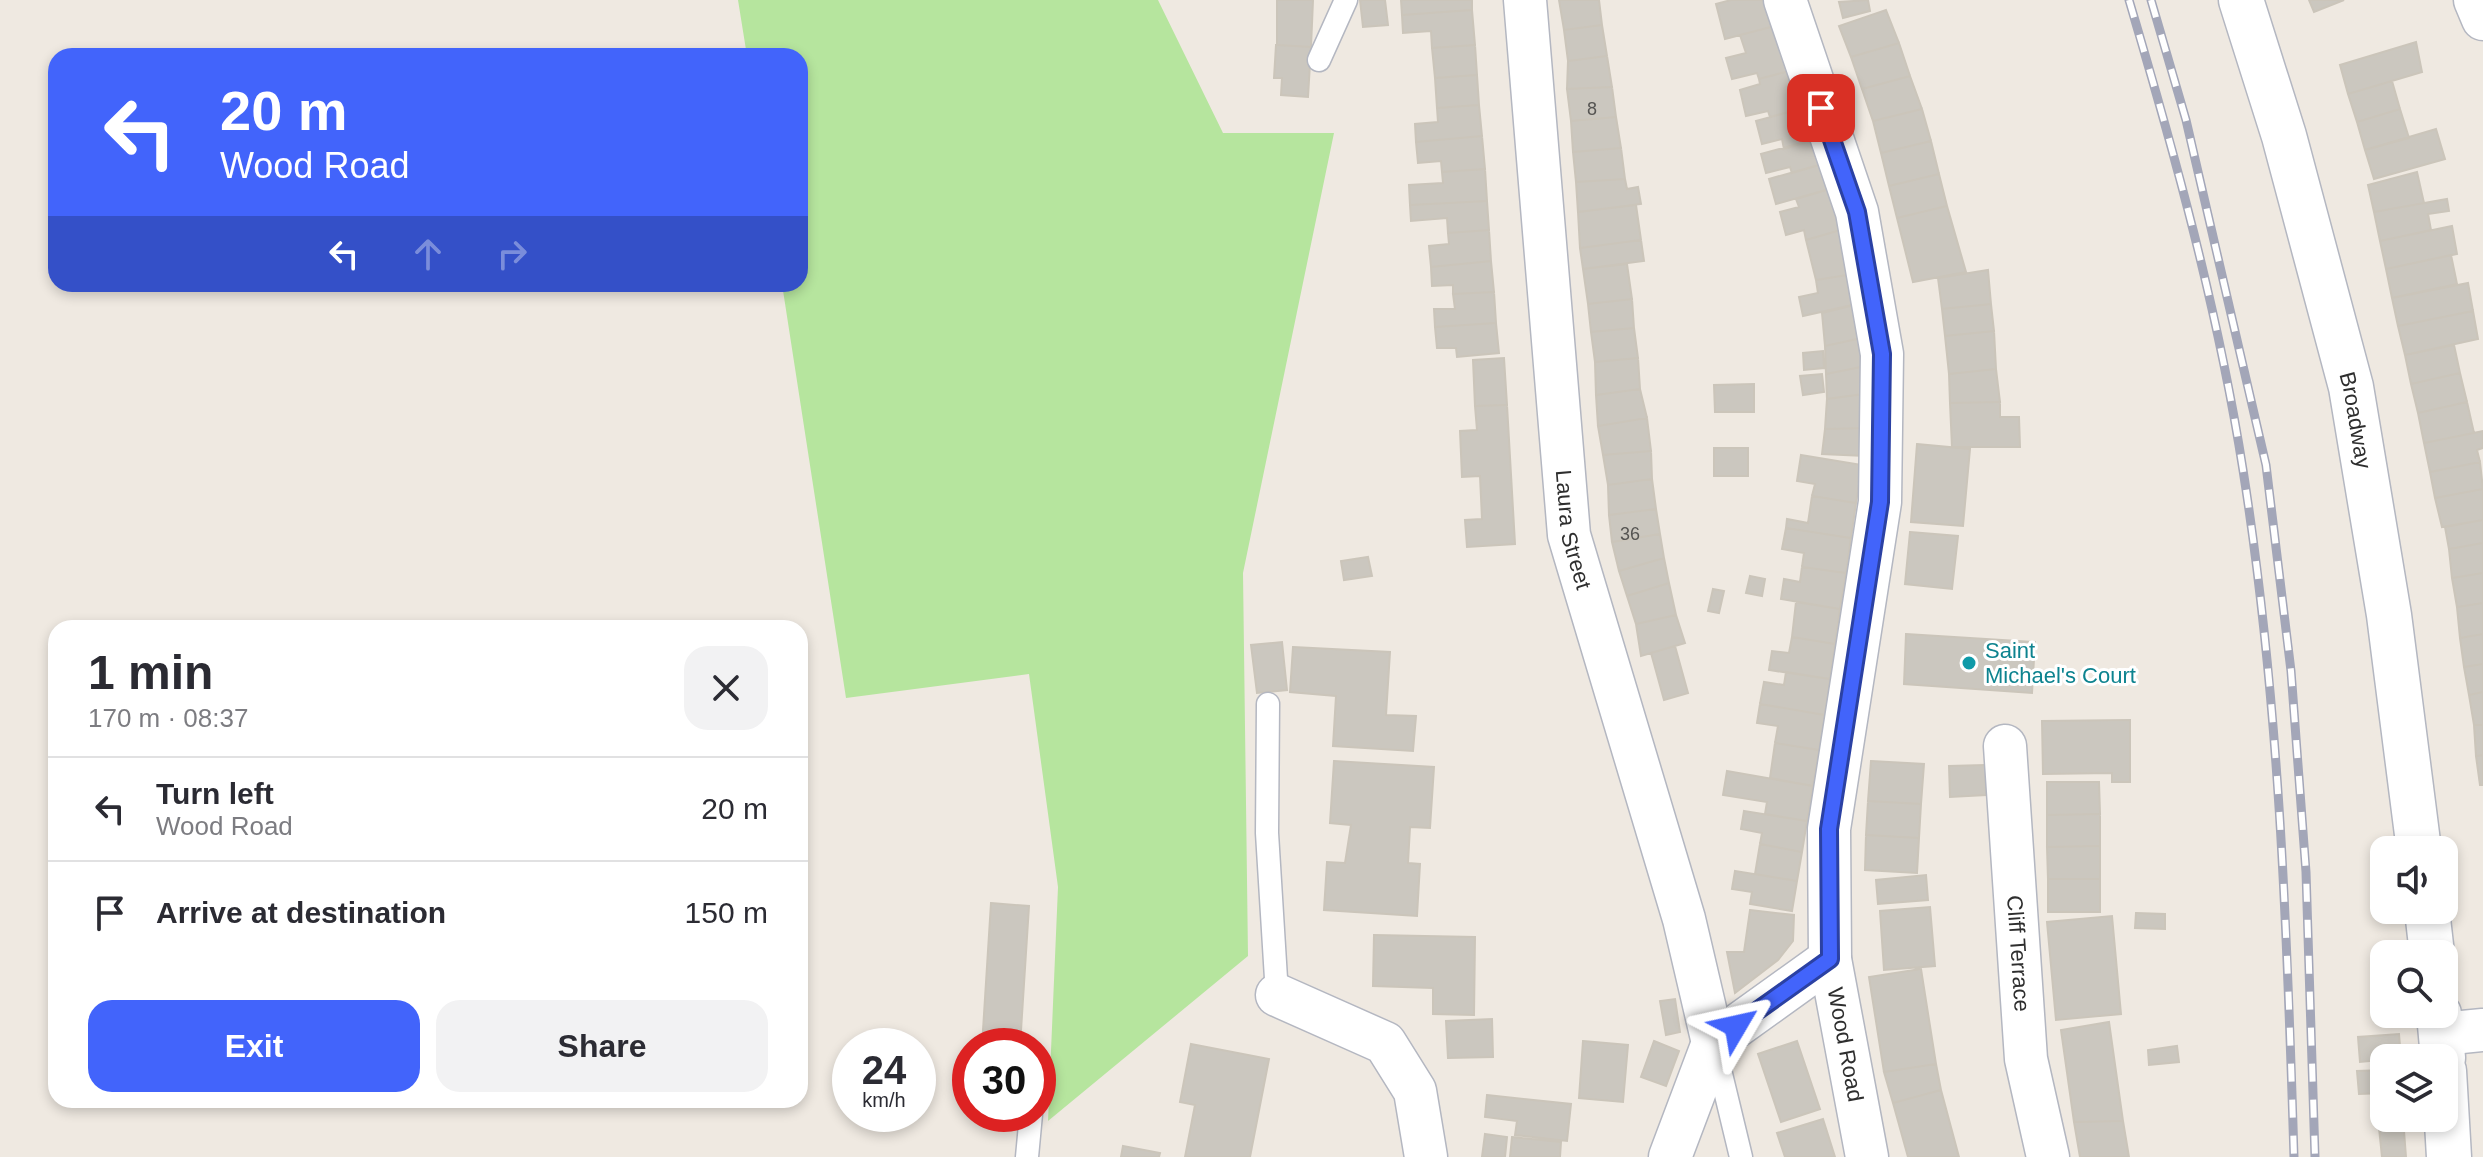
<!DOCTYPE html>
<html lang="en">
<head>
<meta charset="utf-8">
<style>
  :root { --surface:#fff; --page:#f2f2f3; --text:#2b2b33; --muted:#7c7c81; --line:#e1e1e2; --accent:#4264fb }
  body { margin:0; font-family:Helvetica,sans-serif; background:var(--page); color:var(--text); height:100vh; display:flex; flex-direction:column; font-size:30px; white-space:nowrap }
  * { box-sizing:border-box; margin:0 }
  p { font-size:26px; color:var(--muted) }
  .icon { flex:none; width:44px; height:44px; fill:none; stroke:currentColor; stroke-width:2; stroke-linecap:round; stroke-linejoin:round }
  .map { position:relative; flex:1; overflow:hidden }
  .panel { position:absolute; left:48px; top:620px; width:760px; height:488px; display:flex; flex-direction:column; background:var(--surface); border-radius:24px; box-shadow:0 4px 12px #0003 }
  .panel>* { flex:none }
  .hud { position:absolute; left:48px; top:48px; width:760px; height:244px; border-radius:24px; box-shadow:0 4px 12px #0003; background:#4264fb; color:#fff; overflow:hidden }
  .buttons { position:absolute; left:2370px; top:836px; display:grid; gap:16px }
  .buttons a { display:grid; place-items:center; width:88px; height:88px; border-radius:16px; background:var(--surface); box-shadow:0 4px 12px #0003; font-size:40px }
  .speed { position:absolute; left:832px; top:1028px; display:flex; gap:16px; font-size:40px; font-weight:700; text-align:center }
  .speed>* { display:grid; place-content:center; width:104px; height:104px; border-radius:50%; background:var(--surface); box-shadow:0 4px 12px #0003; line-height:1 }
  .speed small { font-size:20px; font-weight:400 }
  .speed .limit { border:12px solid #d22; background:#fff; color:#111 }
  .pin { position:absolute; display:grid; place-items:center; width:68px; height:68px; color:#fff; margin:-34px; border-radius:16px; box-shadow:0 4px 12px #0006 }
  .me { position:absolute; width:88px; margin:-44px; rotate:54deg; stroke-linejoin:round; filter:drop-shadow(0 0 6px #0008) }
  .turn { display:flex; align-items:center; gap:28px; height:168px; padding:0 40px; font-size:36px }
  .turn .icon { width:104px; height:104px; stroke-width:2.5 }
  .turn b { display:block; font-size:56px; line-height:68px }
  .lanes { display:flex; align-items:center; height:76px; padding:0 40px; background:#0003; justify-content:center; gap:40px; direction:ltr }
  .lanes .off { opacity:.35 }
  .round { display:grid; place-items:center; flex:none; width:84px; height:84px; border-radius:24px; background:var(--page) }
  .headline { display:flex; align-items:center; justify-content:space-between; height:136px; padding:0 40px }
  h1 { font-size:48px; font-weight:700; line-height:60px }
  .action { display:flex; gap:16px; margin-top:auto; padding:16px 40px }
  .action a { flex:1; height:92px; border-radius:24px; background:var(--accent); color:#fff; font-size:32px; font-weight:700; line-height:92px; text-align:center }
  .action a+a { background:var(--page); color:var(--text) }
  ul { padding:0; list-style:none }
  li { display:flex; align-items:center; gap:24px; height:104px; padding:0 40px; border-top:2px solid var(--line) }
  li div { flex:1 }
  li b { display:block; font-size:30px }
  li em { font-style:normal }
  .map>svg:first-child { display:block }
  .green { fill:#b6e59e }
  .building { fill:#cbc7bf; stroke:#cbc5ba; stroke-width:2 }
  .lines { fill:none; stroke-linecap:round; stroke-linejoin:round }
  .lane-casing { stroke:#b4b7c1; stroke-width:25 }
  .street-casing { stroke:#b4b7c1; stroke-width:45 }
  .secondary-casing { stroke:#b4b7c1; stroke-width:47 }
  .lane { stroke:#fff; stroke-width:22 }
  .street { stroke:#fff; stroke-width:42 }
  .secondary { stroke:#fff; stroke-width:44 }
  .rail-casing { stroke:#a3a6b8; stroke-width:9 }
  .rail { stroke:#fff; stroke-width:6; stroke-dasharray:18; stroke-linecap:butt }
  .route-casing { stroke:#2b41a3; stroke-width:20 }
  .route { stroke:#4264fb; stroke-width:14 }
  .culture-dot { fill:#0f9aa8; stroke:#fff; stroke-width:3 }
  .labels { text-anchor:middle; stroke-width:6; stroke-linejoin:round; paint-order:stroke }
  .number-label { font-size:18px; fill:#555452 }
  .street-label { font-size:22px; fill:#2e2e2e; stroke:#fff }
  .culture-label { font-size:22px; fill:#0d838f; stroke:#fff; text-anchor:start }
</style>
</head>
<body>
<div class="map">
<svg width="2483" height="1157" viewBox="0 0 2483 1157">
  <rect width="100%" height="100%" fill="#efe9e1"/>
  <!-- green -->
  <path class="green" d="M738 0H1158L1223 133H1334L1243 573 1248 956 1048 1121 1058 887 1029 674 846 698 782 284H800V56H747Z"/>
  <!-- building -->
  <path class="building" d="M1277 0H1313L1311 47 1277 45Z
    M1360 0H1385L1388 25 1363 27Z
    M1401 0H1472V10L1402 15Z
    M1559 0H1599L1602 25 1564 30Z
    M1731 0H1764L1771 27 1725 39 1716 4Z
    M1868 0 1870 11 1843 18 1839 2Z
    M2309 0H2344L2314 12Z
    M1472 10 1475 45 1432 48 1431 31 1403 33 1402 15Z
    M1886 10 1899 43 1851 57 1839 26Z
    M1783 24 1804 67 1759 79 1757 73 1732 79 1726 58 1746 53 1740 35Z
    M1602 25 1607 56 1568 61 1564 30Z
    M2416 42 2422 72 2348 94 2340 65Z
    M1899 43 1910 76 1862 89 1851 57Z
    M1276 45 1311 47 1308 97 1281 95 1282 78H1274Z
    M1475 45 1477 75 1435 78 1432 48Z
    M1607 56 1612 87 1567 89 1568 61Z
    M1804 67 1818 104 1770 117 1768 111 1746 116 1740 90 1760 84 1759 79Z
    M1477 75 1479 105 1437 108 1435 78Z
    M1910 76 1922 109 1873 121 1862 89Z
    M2392 81 2400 109 2357 122 2348 94Z
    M1612 87 1616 117 1571 121 1567 89Z
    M1818 104 1827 136 1784 149 1782 139 1762 144 1756 121Z
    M1479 105 1482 136 1416 142 1415 124 1438 122 1437 108Z
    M1922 109 1931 141 1881 153 1873 121Z
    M2400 109 2409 138 2365 150 2357 122Z
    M1616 117 1621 148 1573 152 1571 121Z
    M2436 129 2445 159 2374 179 2365 150Z
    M1482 136 1485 169 1442 172 1441 161 1418 163 1416 142Z
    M1827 136 1833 161 1792 173 1790 167 1766 173 1761 154Z
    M1931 141 1939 174 1889 186 1881 153Z
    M1621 148 1625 179 1576 182 1573 152Z
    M1833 161 1840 186 1776 204 1769 179Z
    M1485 169 1487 201 1410 205 1409 185 1443 183 1442 172Z
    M2417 172 2424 203 2374 212 2368 185Z
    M1939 174 1947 206 1897 218 1889 186Z
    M1625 179 1627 189 1638 187 1641 204 1578 212 1576 182Z
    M1840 186 1851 227 1806 240 1804 230 1786 235 1780 212 1799 207 1796 199Z
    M2447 199 2449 211 2428 214 2431 230 2380 241 2374 212Z
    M1487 201 1489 230 1448 233 1447 218 1411 221 1410 205Z
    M1636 205 1641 240 1580 248 1578 212Z
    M1947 206 1966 272 1913 282 1897 218Z
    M2452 226 2457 254 2386 269 2380 241Z
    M1851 227 1860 273 1816 280 1806 240Z
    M1489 230 1491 261 1431 267 1429 246 1449 244 1448 233Z
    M1641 240 1644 261 1583 269 1580 248Z
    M2451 255 2457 284 2392 298 2386 269Z
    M1491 261 1494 292 1453 294V285L1432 286 1431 267Z
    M1627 264 1632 299 1588 304 1583 269Z
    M1988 270 1991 304 1942 309 1938 278Z
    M1860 273 1866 302 1803 316 1799 297 1818 293 1816 280Z
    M2468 283 2473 311 2398 326 2392 298Z
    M1494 292 1496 323 1435 327 1434 309H1455L1453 294Z
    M1632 299 1634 328 1591 332 1588 304Z
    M1866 302 1871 336 1825 346 1822 313Z
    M1991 304 1994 331 1945 336 1942 309Z
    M2473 311 2478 339 2405 355 2398 326Z
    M1496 323 1499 353 1457 357 1456 348H1437L1435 327Z
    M1634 328 1638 358 1595 362 1591 332Z
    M1994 331 1996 369 1949 374 1945 336Z
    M1871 336V365L1826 374 1825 346Z
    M2454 345 2460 373 2411 384 2405 355Z
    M1823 351 1824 368 1804 370 1803 353Z
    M1504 358 1507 405 1475 406 1473 360Z
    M1638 358 1640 389 1596 395 1595 362Z
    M1871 365 1872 393 1827 399 1826 374Z
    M1996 369 2000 402 1950 403 1949 374Z
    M2460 373 2467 402 2418 413 2411 384Z
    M1822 374 1824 392 1803 395 1800 376Z
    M1754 384V412H1715L1714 385Z
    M1640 389 1647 418 1598 426 1596 395Z
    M1872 393 1870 428 1825 429 1827 399Z
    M2000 402V417H2019L2020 447H1952L1950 403Z
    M2467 402 2474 433 2424 443 2418 413Z
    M1507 405 1515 544 1467 547 1465 520 1482 519 1480 476 1462 477 1460 431 1477 430 1475 406Z
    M1647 418 1651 451 1603 455 1598 426Z
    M1870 428 1865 456 1822 454 1825 429Z
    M2483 431V448L2477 450 2480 462 2430 472 2424 443Z
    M1917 444 1970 449 1963 526 1911 522Z
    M1714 448H1748V476H1714Z
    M1651 451 1652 479 1608 485 1603 455Z
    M1801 455 1862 465 1856 503 1812 496 1815 484 1797 481Z
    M2480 462 2483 489 2435 498 2430 472Z
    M1652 479 1656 509 1609 515 1608 485Z
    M2483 489V520L2442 527 2435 498Z
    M1812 496 1856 503 1851 538 1786 528 1787 519 1808 523Z
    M1656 509 1660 534 1612 542 1609 515Z
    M2483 520V543L2449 549 2445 527Z
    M1786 528 1851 538 1846 573 1802 567 1804 553 1782 549Z
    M1910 532 1958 536 1952 589 1905 584Z
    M1660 534 1664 558 1619 571 1612 542Z
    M2483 543V573L2452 578 2449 549Z
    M1368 557 1372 576 1344 580 1341 561Z
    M1664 558 1669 583 1627 596 1619 571Z
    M1802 567 1846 573 1840 609 1781 599 1784 579 1800 582Z
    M2483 573V603L2457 607 2452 578Z
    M1750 576 1765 579 1762 596 1746 593Z
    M1669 583 1676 615 1636 624 1627 596Z
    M1713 589 1724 591 1719 613 1708 611Z
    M1796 602 1840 609 1835 644 1792 637Z
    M2483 603V634L2460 638 2457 607Z
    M1676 615 1685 643 1641 656 1636 624Z
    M1906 634 2035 642 2032 693 1904 684Z
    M2483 634V664L2464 667 2460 638Z
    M1792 637 1835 644 1830 679 1769 670 1772 651 1789 653Z
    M1282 642 1287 690 1257 693 1251 645Z
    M1675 646 1688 693 1664 700 1651 653Z
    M1293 647 1390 652 1386 715 1416 716 1413 751 1333 746 1336 696 1290 692Z
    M2483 664V692L2469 695 2464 667Z
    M1786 672 1830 679 1825 715 1760 704 1764 682 1784 685Z
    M2483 692V725H2474L2469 695Z
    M1760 704 1825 715 1819 750 1775 743 1778 726 1757 723Z
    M2130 720V782H2112V773L2043 774 2042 721Z
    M2474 725H2483V755L2476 756Z
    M1775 743 1819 750 1813 786 1770 778Z
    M2483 755V785H2480L2476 756Z
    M1334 761 1434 767 1430 828 1410 827 1408 863 1420 864 1417 916 1324 910 1327 862 1345 863 1351 825 1330 823Z
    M1871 761 1924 764 1921 804 1868 801Z
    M1985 765 1986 795 1950 797 1949 766Z
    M1727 771 1813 786 1807 821 1765 814 1767 802 1723 795Z
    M2047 782H2099L2100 814 2047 815Z
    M1868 801 1921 804 1919 838 1866 835Z
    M1744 811 1807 821 1802 852 1760 844 1762 833 1741 829Z
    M2100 814V846L2047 847V815Z
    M1866 835 1919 838 1917 873 1865 870Z
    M1760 844 1802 852 1797 881 1755 874Z
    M2100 846V879H2048L2047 847Z
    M1735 871 1797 881 1792 911 1750 904 1752 892 1732 889Z
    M1926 875 1928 900 1878 904 1876 880Z
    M2048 879H2100V912H2048Z
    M991 903 1029 906 1020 1046H982Z
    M1930 907 1935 966 1884 970 1880 911Z
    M1750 910 1794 915 1793 941 1778 960 1735 993 1727 952H1744Z
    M2136 913 2165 914V929L2135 928Z
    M2112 916 2121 1014 2056 1020 2047 922Z
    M1374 935 1475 937 1474 1015 1433 1014V988L1373 986Z
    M1921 969 1936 1064 1884 1072 1869 977Z
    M1675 999 1680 1032 1666 1035 1660 1001Z
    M1492 1019 1493 1057 1448 1058 1446 1021Z
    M2109 1022 2123 1121 2074 1122 2061 1030Z
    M2399 1034 2401 1058 2360 1062 2358 1037Z
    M1583 1041 1628 1045 1623 1102 1579 1098Z
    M1654 1041 1679 1051 1666 1086 1641 1077Z
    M1797 1041 1820 1109 1781 1122 1758 1054Z
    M1191 1044 1269 1059 1250 1157H1185L1195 1105 1180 1102Z
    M2177 1046 2179 1062 2149 1065 2148 1050Z
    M1936 1064 1941 1090 1893 1103 1884 1072Z
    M2384 1070V1093L2359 1094 2357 1071Z
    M1941 1090 1959 1157H1908L1893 1103Z
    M1487 1095 1571 1104 1567 1141 1515 1135 1517 1121 1485 1117Z
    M2378 1118H2403L2406 1157H2382Z
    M1823 1119 1835 1157H1785L1777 1133Z
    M2123 1121 2129 1157H2080L2074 1122Z
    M1485 1134 1507 1137 1505 1157H1482Z
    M1512 1137 1561 1142 1560 1157H1510Z
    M1123 1146 1160 1153 1159 1157H1121Z"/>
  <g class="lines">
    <defs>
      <path id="lane" d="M1319 60 1346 0
        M1268 704 1267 833 1277 995
        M1715 1049 1741 1157
        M1027 1157 1031 1114"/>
      <g id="street">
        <path id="s1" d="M1525 0 1569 535 1684 919 1713 1043"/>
        <path id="s2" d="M1785 0 1857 212 1882 354 1880 502 1829 829 1830 959 1867 1157"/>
        <path d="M2475 0 2483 19"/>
        <path id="s3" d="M2005 746 2026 1059 2048 1157"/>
        <path d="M1277 995 1385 1043 1415 1091 1426 1157"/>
        <path d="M2442 1034 2483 1030"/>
        <path d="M1670 1157 1713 1043 1830 959"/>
      </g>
      <g id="secondary">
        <path id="s4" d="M2241 0 2284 136 2351 387 2389 615 2419 850"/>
        <path d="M2427 910 2432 954"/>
        <path d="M2439 1014 2443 1058"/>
        <path d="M2444 1071 2449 1157"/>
      </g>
    </defs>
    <!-- lane casing -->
    <use href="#lane" class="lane-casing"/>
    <!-- street casing -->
    <use href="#street" class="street-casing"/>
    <!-- secondary casing -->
    <use href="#secondary" class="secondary-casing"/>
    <!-- lane -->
    <use href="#lane" class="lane"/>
    <!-- street -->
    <use href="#street" class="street"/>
    <!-- secondary -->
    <use href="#secondary" class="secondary"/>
    <defs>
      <path id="rail" d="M2129 0C2175 155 2218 310 2243 470 2279 698 2287 927 2294 1157
        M2151 0 2186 120 2266 465 2291 671 2306 872 2315 1157"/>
    </defs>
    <!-- rail casing -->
    <use href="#rail" class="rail-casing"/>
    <!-- rail -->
    <use href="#rail" class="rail"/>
  </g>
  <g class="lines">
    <defs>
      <path id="route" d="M1736 1026 1830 959 1829 829 1880 502 1882 354 1857 212 1821 108"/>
    </defs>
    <!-- route casing -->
    <use href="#route" class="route-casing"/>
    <!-- route -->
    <use href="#route" class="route"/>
  </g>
  <!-- markers -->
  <circle class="culture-dot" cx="1969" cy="663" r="8"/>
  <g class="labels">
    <!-- number labels -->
    <g class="number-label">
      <text x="1592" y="115">8</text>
      <text x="1630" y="540">36</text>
    </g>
    <!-- street labels -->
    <g class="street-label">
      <text dy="8" stroke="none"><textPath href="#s4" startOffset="436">Broadway</textPath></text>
      <text dy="8" stroke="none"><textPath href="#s1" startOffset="532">Laura Street</textPath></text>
      <text dy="8" stroke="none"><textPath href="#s3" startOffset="208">Cliff Terrace</textPath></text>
      <text dy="8" stroke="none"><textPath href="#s2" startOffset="1064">Wood Road</textPath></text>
    </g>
    <!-- culture labels -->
    <g class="culture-label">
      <text x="1985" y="658">Saint<tspan x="1985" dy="25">Michael's Court</tspan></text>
    </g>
  </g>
</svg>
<div class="buttons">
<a><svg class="icon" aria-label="sound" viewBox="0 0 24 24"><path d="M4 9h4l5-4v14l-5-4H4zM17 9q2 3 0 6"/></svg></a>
<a><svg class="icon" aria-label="search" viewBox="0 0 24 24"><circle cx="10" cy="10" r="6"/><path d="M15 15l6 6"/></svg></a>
<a><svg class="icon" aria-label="layers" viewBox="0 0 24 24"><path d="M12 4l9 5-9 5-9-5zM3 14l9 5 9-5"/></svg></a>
</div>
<div class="speed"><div>24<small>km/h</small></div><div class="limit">30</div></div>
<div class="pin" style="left:1821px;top:108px;background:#d93025"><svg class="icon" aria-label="arrive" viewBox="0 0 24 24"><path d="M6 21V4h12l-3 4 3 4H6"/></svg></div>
<svg class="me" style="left:1736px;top:1026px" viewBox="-20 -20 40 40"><path d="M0-17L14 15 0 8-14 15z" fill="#4264fb" stroke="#fff" stroke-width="4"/></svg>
<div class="hud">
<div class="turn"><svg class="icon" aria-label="left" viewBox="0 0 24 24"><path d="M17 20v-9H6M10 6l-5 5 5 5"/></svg><div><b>20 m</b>Wood Road</div></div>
<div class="lanes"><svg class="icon" aria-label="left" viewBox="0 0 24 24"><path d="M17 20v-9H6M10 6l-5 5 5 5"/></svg><svg class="icon off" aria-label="ahead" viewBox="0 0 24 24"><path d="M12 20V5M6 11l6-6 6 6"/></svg><svg class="icon off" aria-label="right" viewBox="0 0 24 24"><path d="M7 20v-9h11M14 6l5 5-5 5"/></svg></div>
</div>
<section class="panel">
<div class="headline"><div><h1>1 min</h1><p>170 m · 08:37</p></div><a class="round"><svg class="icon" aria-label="close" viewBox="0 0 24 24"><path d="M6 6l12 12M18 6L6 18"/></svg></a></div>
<ul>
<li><svg class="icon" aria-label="left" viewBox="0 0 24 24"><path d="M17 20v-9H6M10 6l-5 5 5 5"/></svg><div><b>Turn left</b><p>Wood Road</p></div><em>20 m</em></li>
<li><svg class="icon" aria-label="arrive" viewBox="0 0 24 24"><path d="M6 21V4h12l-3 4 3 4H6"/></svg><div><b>Arrive at destination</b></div><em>150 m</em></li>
</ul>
<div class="action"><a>Exit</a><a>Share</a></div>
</section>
</div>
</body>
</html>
